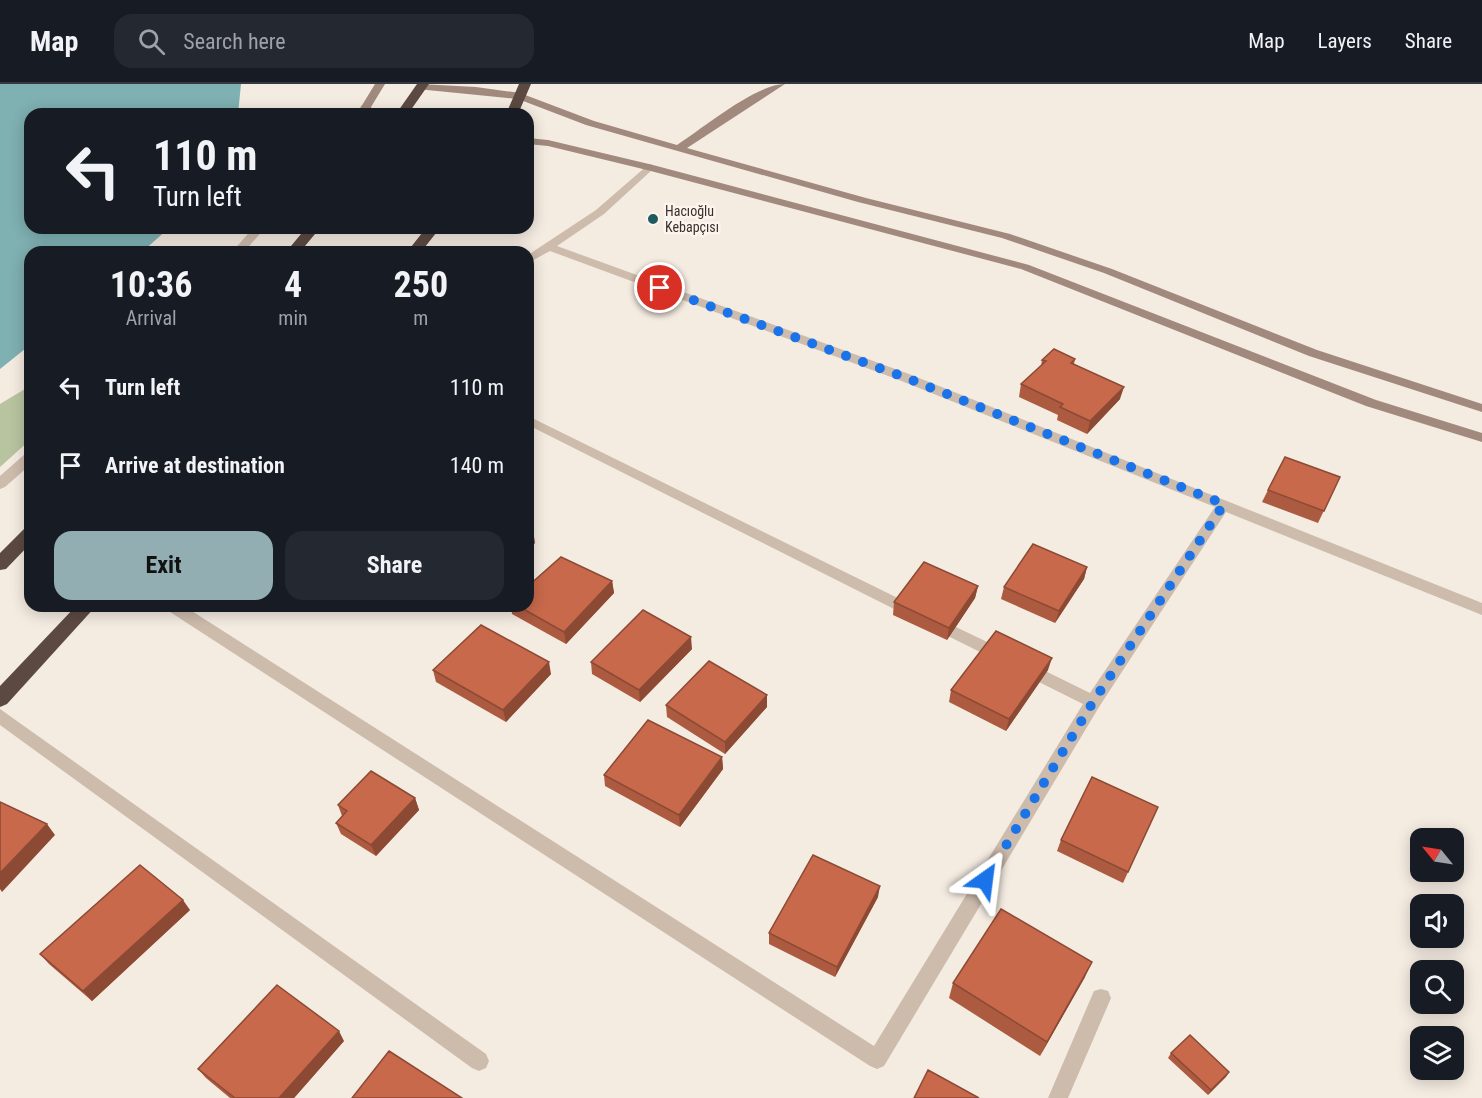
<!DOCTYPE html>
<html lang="en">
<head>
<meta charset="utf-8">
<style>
  :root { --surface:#171b24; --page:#242831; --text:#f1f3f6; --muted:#9ea1a6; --line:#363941; --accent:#92aeb2 }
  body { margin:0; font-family:"Roboto Condensed",sans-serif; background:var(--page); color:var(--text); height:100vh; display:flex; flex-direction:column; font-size:22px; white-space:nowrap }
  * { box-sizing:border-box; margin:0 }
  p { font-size:20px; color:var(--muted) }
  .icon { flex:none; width:33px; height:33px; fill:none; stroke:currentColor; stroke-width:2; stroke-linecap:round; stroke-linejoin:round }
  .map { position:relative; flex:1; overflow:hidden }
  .side { position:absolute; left:24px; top:162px; width:510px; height:366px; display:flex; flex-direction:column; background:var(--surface); border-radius:18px; box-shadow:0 3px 15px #0003 }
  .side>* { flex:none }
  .guide { position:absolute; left:24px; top:24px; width:510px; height:126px; border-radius:18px; box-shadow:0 3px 15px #0003; background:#171b24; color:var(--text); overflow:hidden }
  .needle { width:39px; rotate:300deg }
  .fabs { position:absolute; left:1410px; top:744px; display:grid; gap:12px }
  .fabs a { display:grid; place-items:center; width:54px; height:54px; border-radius:12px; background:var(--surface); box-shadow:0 3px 15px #0003; font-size:30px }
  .pin { position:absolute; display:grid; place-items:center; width:51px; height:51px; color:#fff; margin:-26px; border:3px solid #fff; border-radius:50%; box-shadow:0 2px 6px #0007 }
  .me { position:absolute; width:66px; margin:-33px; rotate:31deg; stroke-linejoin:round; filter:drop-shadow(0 0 4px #0008) }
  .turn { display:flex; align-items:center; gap:21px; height:126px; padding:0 30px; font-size:27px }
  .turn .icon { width:78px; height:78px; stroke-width:2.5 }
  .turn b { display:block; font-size:42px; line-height:51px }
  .eta { display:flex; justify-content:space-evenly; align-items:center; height:102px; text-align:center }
  .eta b { font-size:36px; font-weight:700; line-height:42px }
  .cta { display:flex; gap:12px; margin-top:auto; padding:12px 30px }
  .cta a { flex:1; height:69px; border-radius:18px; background:var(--accent); color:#111; font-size:24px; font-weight:700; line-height:69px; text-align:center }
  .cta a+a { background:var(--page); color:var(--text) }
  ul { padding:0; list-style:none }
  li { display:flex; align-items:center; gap:18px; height:78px; padding:0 30px }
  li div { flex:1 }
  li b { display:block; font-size:22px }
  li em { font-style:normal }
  header { display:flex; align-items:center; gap:36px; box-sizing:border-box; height:84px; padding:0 30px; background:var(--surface); border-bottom:2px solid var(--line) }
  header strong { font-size:28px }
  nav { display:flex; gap:33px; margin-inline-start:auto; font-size:21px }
  .search { width:420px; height:54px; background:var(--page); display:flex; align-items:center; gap:15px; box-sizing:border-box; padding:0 21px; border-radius:18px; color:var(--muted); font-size:22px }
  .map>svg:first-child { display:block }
  .green { fill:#b8c4a0 }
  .water { fill:#7fb0b2 }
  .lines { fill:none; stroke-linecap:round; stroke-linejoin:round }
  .street { fill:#cdbbac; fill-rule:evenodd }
  .secondary { fill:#a18a7d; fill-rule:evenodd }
  .highway { fill:#5c4a42; fill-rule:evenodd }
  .wall { fill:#ac5a40 }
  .shaded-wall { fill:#8c4a34 }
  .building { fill:#c8694b; stroke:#8c4a34; stroke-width:1.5 }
  .route { stroke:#1a73e8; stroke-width:10; stroke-dasharray:0 18 }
  .poi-dot { fill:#1f5a5e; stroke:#fbf5ee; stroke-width:2 }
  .labels { text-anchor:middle; stroke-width:5; stroke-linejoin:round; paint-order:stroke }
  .far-poi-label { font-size:14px; fill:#3b302b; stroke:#fbf5ee; text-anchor:start }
</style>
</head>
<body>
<header>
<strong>Map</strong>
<div class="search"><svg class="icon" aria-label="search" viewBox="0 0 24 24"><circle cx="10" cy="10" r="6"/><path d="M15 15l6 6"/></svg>Search here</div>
<nav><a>Map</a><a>Layers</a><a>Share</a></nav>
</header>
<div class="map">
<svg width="1482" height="1014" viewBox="0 0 1482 1014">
  <rect width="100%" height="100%" fill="#f4ebe1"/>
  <!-- green -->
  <path class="green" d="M30 302V356L0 383V320Z"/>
  <!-- water -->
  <path class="water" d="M0 0H241L238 30H30V144H169L142 168H30V261L0 285Z"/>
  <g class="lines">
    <!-- street -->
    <path class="street" d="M362 21 371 23 365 30H354Z
      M649 80 653 81V85L604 130 557 162 909 290 1482 519V531L1226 428 1099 623 884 982 877 985 870 982 167 526 164 522H184L874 962 1083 620 1021 589 1019 585 1021 581 1027 579 1033 581 1090 609 1215 423 899 296 550 167 528 179V171L596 126Z
      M253 144H265L244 168H232Z
      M528 332 916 523 919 527 916 531H906L528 341Z
      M30 368V381L5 403 0 405V392L25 370Z
      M935 533 1006 567 1008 571 1006 575H994L930 543 927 539 930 535Z
      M0 625 486 970 489 977 486 984 479 987 472 984 0 641Z
      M1101 905 1108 907 1111 914 1068 1014H1048L1094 907Z"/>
    <!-- secondary -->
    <path class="secondary" d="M375 0H385L371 23 373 30H363L361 23Z
      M420 0 476 3 520 9 594 37 677 61C703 44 756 0 785 0L687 64 866 114 1010 150 1112 185 1317 266 1482 320V328L1309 272 1104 189 1002 154 858 118 586 41 518 15 417 5 415 3Z
      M528 54 548 56 653 81 1029 181 1376 316 1482 349V358L1366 322 1021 185 647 86 548 62 528 60Z"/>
    <!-- highway -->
    <path class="highway" d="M417 0H429L408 30H396Z
      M519 0H531L518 30H506Z
      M306 144H320L300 168H286Z
      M426 144H440L421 168H407Z
      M30 443V460L6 485 0 486V469L24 445Z
      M76 522H96L7 620 0 623V602Z"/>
  </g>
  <!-- wall -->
  <path class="wall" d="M1075 275 1074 280 1120 315 1087 350 1057 336 1058 331 1019 313 1021 300 1041 282 1042 276Z
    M1340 393 1318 439 1262 418 1268 406Z
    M1087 483 1084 495 1055 539 1001 515 1004 503Z
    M612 497 614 509 566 560 512 530 511 522H528Z
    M978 502 975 514 947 556 893 531 894 518Z
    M692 565 640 618 592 590 591 578Z
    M433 586 551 590 506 638 436 598Z
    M1048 586 1006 647 949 618 951 606Z
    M666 621 767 623 725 670 667 633Z
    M722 673 723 685 680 743 605 702 604 691Z
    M415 714 419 726 376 772 341 750 336 739 342 732 338 721Z
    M1158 723 1123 799 1057 767 1061 756Z
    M878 813 835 893 769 860V849Z
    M190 826 92 917 49 880 40 870Z
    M1085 893 1040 972 949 914 953 899Z
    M344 957 294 1014H230L206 994 198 985Z
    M1171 969 1229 988 1208 1011 1168 974Z"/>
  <!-- shaded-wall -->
  <path class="shaded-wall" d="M1124 303 1120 315 1087 350 1090 337Z
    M533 446 535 459 528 467V452Z
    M1087 483 1084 495 1055 539 1059 527Z
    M612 497 614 509 566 560 564 548Z
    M978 502 975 514 947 556 949 544Z
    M691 553 692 565 640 618 639 606Z
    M1052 574 1048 586 1006 647 1009 635Z
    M549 578 551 590 506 638 503 626Z
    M767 611V623L725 670V658Z
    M722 673 723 685 680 743 679 731Z
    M415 714 419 726 376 772 371 761Z
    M47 740 55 751 2 808 0 805V789Z
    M880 802 878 813 835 893 837 883Z
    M183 816 190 826 92 917 83 907Z
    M1092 878 1085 893 1040 972 1047 958Z
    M339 947 344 957 294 1014H279Z
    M1229 988 1226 993 1208 1011 1211 1006Z"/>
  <!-- building -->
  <path class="building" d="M1054 265 1075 275 1071 279 1124 303 1090 337 1060 323 1063 320 1021 300 1046 277 1042 276Z
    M1285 373 1340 393 1324 427 1268 406Z
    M528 444 533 446 528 452Z
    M1033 460 1087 483 1059 527 1004 503Z
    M561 473 612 497 564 548 518 522H528V502Z
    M924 478 978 502 949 544 894 518Z
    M643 526 691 553 639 606 591 578Z
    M481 541 549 578 503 626 433 586Z
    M996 547 1052 574 1009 635 951 606Z
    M709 577 767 611 725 658 666 621Z
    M648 636 722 673 679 731 604 691Z
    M371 687 415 714 371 761 336 739 347 727 338 721Z
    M1092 693 1158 723 1128 788 1061 756Z
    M0 718 47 740 0 789Z
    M813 771 880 802 837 883 769 849Z
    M140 781 183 816 83 907 40 870Z
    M1001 825 1092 878 1047 958 953 899Z
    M277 901 339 947 279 1014H235L198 985Z
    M1190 951 1229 988 1211 1006 1171 969Z
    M389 967 462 1014H352Z
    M928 986 979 1014H914Z"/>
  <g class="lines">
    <!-- route -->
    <path class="route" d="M660 204 904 293 1224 420 1093 618 985 796"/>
  </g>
  <!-- markers -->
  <circle class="poi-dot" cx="653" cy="135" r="6"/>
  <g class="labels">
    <!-- far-poi labels -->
    <g class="far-poi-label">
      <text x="665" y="132">Hacıoğlu<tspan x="665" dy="16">Kebapçısı</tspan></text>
    </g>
  </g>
</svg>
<div class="fabs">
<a><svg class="needle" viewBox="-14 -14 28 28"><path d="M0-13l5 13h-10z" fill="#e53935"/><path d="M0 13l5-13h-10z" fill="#9ea1a6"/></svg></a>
<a><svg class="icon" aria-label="sound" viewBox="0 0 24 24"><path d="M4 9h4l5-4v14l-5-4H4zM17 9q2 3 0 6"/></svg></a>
<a><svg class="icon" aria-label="search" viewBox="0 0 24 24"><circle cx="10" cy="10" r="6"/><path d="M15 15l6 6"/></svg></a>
<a><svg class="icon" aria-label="layers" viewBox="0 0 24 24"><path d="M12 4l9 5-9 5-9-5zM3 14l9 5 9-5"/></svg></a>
</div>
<div class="pin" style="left:660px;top:204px;background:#d93025"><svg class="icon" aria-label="arrive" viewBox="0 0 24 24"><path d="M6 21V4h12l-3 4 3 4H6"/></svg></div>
<svg class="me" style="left:985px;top:796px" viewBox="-20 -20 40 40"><path d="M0-17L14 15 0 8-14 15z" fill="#1a73e8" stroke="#fff" stroke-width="4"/></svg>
<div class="guide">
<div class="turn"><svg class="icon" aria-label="left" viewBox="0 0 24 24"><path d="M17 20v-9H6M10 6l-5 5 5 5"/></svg><div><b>110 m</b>Turn left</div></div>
</div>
<section class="side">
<div class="eta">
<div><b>10:36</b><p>Arrival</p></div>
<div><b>4</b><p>min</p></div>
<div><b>250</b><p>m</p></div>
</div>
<ul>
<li><svg class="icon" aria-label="left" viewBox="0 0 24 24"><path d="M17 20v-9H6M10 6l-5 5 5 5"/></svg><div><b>Turn left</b></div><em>110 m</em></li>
<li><svg class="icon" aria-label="arrive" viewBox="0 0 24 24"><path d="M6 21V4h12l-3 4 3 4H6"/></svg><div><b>Arrive at destination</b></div><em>140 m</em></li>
</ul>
<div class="cta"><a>Exit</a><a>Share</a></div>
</section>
</div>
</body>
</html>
